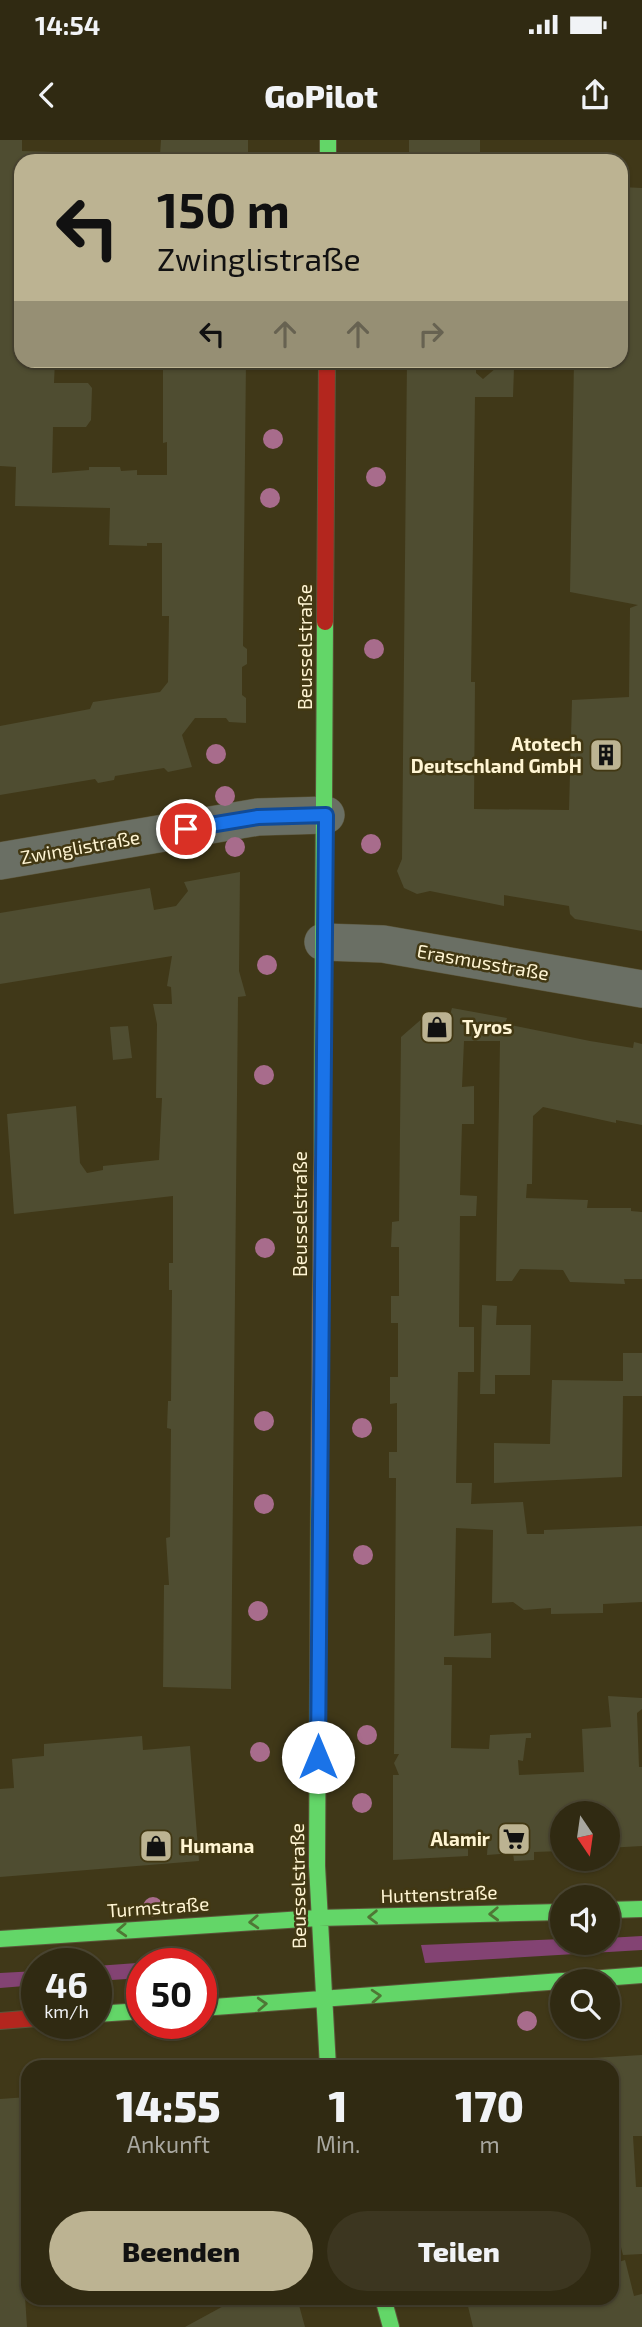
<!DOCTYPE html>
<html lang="de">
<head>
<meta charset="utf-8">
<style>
  :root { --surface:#302a12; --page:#3c3620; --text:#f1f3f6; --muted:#a8a79f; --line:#4b4632; --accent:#bcb392 }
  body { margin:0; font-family:"Exo 2",sans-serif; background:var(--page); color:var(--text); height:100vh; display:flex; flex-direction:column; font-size:26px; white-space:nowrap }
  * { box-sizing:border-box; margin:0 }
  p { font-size:23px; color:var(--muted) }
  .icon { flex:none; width:38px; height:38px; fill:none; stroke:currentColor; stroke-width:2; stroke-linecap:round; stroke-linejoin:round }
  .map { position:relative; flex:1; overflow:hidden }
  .drawer { position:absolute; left:21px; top:1920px; width:598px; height:245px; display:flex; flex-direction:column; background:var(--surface); border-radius:21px; box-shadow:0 2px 5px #0004,0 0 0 2px var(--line) }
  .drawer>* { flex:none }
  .top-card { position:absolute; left:14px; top:14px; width:614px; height:214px; border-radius:21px; box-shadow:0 2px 5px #0004,0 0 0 2px var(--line); background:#bcb392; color:#111; overflow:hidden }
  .needle { width:46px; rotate:167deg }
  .buttons { position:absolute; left:550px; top:1661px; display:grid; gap:14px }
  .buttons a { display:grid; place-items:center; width:70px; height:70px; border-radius:50%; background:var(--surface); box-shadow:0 2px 5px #0004,0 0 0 2px var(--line); font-size:35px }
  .speed { position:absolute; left:21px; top:1808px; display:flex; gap:14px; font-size:35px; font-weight:700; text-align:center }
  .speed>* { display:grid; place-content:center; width:91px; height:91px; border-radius:50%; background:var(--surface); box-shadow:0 2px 5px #0004,0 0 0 2px var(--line); line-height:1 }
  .speed small { font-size:18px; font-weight:400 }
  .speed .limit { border:10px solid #d22; background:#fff; color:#111 }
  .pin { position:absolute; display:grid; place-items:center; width:60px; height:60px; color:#fff; margin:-30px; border:4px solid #fff; border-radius:50%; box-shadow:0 2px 7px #0007 }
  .me { position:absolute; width:77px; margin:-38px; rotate:0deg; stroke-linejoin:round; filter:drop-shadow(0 0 5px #0008) }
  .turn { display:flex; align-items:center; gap:24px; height:147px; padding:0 28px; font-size:32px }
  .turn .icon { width:91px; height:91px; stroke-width:2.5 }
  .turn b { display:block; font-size:49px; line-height:60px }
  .lanes { display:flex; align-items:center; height:66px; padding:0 28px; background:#0003; justify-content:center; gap:35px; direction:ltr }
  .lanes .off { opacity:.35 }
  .eta { display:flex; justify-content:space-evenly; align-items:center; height:119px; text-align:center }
  .eta b { font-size:42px; font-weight:800; line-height:49px }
  .action { display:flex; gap:14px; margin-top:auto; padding:14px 28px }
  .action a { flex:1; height:80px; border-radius:42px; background:var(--accent); color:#111; font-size:28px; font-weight:800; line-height:80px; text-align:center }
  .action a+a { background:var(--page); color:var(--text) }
  .status { display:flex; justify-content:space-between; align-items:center; height:49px; padding:0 35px; background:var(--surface); direction:ltr }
  .status svg { height:19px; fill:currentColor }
  header { display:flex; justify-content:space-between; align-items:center; height:91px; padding:0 28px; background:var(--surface); font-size:32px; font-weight:800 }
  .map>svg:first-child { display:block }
  .green { fill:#834373 }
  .building { fill:#4f4d31 }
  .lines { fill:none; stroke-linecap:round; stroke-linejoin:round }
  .street-casing { stroke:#5b5539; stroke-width:38 }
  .fast-casing { stroke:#5b5539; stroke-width:18 }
  .slow-casing { stroke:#5b5539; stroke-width:18 }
  .jam-casing { stroke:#5b5539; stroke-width:18 }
  .street { stroke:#6a6f64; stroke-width:37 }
  .fast { stroke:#63d668; stroke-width:16 }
  .slow { stroke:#ff974d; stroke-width:16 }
  .jam { stroke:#b3261e; stroke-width:16 }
  .tree { fill:#a86c8c }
  .oneway { stroke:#4f7735 }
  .route-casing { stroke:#114b97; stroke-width:18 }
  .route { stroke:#1a73e8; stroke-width:12 }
  .labels { text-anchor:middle; stroke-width:5; stroke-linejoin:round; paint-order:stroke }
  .street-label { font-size:19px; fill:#fff5d3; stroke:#423813 }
  .poi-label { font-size:19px; font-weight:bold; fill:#fff5d3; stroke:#423813; text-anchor:end }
</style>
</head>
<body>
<div class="status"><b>14:54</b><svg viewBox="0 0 49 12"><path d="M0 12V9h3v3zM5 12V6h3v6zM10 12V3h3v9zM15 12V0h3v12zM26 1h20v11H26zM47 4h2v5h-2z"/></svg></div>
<header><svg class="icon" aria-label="back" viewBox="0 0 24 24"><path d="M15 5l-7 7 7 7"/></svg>GoPilot<svg class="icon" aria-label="share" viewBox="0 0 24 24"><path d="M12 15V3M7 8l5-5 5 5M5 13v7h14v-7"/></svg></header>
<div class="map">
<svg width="642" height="2187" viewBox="0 0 642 2187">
  <rect width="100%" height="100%" fill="#403818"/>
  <!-- green -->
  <path class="green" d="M642 1796V1810L425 1823 421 1805 562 1799V1802H607V1798Z
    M192 1819V1823L142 1824V1838L96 1841V1826Z
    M37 1831V1845L0 1848V1833Z"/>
  <!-- building -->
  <path class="building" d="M0 0H22V11L160 15 161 0H248V21H21V220H55L54 243H88L92 248 91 280 86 287H53L52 333 89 330V327H120L121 331 137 330V335H167V302L163 303V229H168L167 220H246L243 506 247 509V524L242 527V555L246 558V583L229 582 226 578H195L182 595 192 627 168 632 164 628 115 636 114 640 98 643 95 639 0 655V586L90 569 93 562 160 552 168 542 169 476H162V403H147V406L109 405 110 368 15 366 16 327 0 326Z
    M409 0H480V21H409Z
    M621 47 642 48V791L575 779 570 774 569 766 504 755V766L430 751 417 754 404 748 397 731 402 719 407 220H476V233L483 239 496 228H514L513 257H475L471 542H475L474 669 569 670 572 560 629 557 630 468 638 465 570 452 574 220H621Z
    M240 732 239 831 246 856 238 857 231 1549 163 1547 164 1445H169L166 1398 170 1397 171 1289 167 1288 168 1261H171L172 1150H169V1123H173V1056L14 1074 7 974 76 966 80 1023 87 1033 103 1030V1026L159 1020 162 958H156L157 884 153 864H172L171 847 167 846 172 816 0 844V773L150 748 154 770 176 766 188 751 184 742Z
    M452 868 507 878 505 884 590 901 633 908 634 902 642 904V985L616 980V983L543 967 533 976 532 1044H527L526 1058 588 1060 587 1068H631V1071L642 1072V1139H624L625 1144 570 1142 563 1130 520 1129 512 1141H496L500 901H464L462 947 474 946V984H462L460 1055 477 1056 476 1076H460L459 1187H474V1232H458L456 1343H472L471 1364 523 1362 527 1394H544V1390L642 1386V1462L603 1464V1473L551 1474V1468L524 1470 513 1462 492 1463 493 1390 456 1388 454 1496 491 1493V1518L444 1517V1525H452L451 1608 489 1609 490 1595 531 1593V1598H526L523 1621 518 1620 519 1635 584 1632 582 1589 611 1587 608 1556 642 1558V1569L637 1573 639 1627H642V1706L607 1708V1673H562V1711L534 1712V1720L514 1721 513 1713 487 1715 488 1698 468 1700V1716L393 1720V1635H399L394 1623 399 1614H394L396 1338H389V1312H397V1263L390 1264V1237H398V1183H391V1156H399V1107H391L392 1082 399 1081 401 897 432 870 450 875Z
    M128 886 132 918 113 920 110 887Z
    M482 1165 497 1166 496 1185H531L530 1235H495V1254H480Z
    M623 1213H642V1256H623L622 1337 494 1343V1303L550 1304 552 1240 623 1241Z
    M142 1596 143 1610 190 1606 199 1721 0 1737V1649L14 1648 12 1619 44 1616V1604Z
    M642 1915V1996H633L636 2047H642V2114L623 2115 612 2072V1927L475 1925Z
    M28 1957V2126H23L27 2187H0V1959Z
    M625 2120 634 2156 642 2154V2187H473L466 2158H612V2124Z
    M227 2158H297L305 2187H185L229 2163Z"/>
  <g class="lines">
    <defs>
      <path id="street" d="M0 721 258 677 326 675
        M323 802 383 804 642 849"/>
      <path id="fast" d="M328 0V21
        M322 1018 325 482
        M319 1355 317 1726 328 1927
        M607 1770 642 1769
        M0 1799 318 1778 562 1772
        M564 1841 642 1835
        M201 1868 562 1841
        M96 1874 142 1871
        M383 2158 391 2187"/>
      <path id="slow" d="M319 1355 322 1018"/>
      <path id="jam" d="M325 482 327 220
        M0 1881 37 1878"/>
    </defs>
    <!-- street casing -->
    <use href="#street" class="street-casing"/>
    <!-- fast casing -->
    <use href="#fast" class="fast-casing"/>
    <!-- slow casing -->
    <use href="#slow" class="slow-casing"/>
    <!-- jam casing -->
    <use href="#jam" class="jam-casing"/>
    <!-- street -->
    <use href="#street" class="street"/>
    <!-- fast -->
    <use href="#fast" class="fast"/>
    <!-- slow -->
    <use href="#slow" class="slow"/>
    <!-- jam -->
    <use href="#jam" class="jam"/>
  </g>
  <!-- trees -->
  <g class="tree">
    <circle cx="273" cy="299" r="10"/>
    <circle cx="376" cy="337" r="10"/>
    <circle cx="270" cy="358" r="10"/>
    <circle cx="374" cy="509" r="10"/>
    <circle cx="216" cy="614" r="10"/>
    <circle cx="225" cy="656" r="10"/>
    <circle cx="371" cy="704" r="10"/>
    <circle cx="235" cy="707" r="10"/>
    <circle cx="267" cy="825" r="10"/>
    <circle cx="264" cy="935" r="10"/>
    <circle cx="265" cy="1108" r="10"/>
    <circle cx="264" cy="1281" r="10"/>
    <circle cx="362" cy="1288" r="10"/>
    <circle cx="264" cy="1364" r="10"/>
    <circle cx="363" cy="1415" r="10"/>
    <circle cx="258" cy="1471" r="10"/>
    <circle cx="367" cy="1595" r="10"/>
    <circle cx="260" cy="1612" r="10"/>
    <circle cx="362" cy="1663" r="10"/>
    <circle cx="153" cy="1767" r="10"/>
    <circle cx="527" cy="1881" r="10"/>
  </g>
  <!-- one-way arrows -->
  <defs><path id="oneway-chevron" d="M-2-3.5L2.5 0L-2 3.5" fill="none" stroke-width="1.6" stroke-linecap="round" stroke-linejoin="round" transform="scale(1.75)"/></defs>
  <g class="oneway">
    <use href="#oneway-chevron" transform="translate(494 1774) rotate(178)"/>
    <use href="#oneway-chevron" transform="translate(373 1777) rotate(179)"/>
    <use href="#oneway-chevron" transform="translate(254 1782) rotate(177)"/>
    <use href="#oneway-chevron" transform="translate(122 1790) rotate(177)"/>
    <use href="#oneway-chevron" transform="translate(376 1856) rotate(-4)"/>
    <use href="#oneway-chevron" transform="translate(262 1864) rotate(-3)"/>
  </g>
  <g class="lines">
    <defs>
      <path id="route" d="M186 689 258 677 326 675 318 1617"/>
    </defs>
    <!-- route casing -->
    <use href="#route" class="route-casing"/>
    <!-- route -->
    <use href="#route" class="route"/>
  </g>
  <!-- icons -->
  <defs>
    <symbol id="building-square" viewBox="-11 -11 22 22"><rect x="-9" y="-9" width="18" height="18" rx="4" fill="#bcb392" stroke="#423813"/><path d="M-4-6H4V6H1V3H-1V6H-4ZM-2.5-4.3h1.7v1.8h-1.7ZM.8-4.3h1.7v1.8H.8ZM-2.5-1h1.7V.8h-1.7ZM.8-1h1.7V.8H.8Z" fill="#111"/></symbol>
    <symbol id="shop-square" viewBox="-11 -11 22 22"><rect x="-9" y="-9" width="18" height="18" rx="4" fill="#bcb392" stroke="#423813"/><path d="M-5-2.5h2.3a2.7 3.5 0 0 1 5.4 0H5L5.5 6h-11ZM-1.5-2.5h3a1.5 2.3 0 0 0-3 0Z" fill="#111"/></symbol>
    <symbol id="supermarket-square" viewBox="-11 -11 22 22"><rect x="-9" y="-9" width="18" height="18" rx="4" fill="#bcb392" stroke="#423813"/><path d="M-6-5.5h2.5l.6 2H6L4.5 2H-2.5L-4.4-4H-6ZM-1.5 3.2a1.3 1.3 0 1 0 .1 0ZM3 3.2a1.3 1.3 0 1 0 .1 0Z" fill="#111"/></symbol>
  </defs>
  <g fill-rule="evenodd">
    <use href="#building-square" x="587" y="596" width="38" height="38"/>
    <use href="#shop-square" x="418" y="868" width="38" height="38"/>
    <use href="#supermarket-square" x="495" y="1680" width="38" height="38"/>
    <use href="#shop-square" x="137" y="1687" width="38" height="38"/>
  </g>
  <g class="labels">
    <!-- street labels -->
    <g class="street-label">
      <text transform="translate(305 507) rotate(-90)" y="7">Beusselstraße</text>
      <text transform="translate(80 707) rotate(-10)" y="7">Zwinglistraße</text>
      <text transform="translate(483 822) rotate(10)" y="7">Erasmusstraße</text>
      <text transform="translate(300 1074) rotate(-90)" y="7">Beusselstraße</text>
      <text transform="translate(298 1746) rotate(-91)" y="7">Beusselstraße</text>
      <text transform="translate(439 1754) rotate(-2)" y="7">Huttenstraße</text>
      <text transform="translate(158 1767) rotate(-4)" y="7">Turmstraße</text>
    </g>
    <!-- poi labels -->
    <g class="poi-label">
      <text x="582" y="611">Atotech<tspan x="582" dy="22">Deutschland GmbH</tspan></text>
      <text x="462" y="894" text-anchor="start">Tyros</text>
      <text x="490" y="1706">Alamir</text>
      <text x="180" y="1713" text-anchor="start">Humana</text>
    </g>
  </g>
</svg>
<div class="buttons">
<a><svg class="needle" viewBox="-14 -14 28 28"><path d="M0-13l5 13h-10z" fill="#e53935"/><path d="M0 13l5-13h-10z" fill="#a8a79f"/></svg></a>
<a><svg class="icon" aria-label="sound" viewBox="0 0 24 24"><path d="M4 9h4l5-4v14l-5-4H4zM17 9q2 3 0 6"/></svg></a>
<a><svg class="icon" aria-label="search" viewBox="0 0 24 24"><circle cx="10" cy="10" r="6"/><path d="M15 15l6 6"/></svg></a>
</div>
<div class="speed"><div>46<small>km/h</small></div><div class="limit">50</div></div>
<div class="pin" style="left:186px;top:689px;background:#d93025"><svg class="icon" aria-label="arrive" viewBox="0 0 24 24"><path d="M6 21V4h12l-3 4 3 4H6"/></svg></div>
<svg class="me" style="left:318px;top:1617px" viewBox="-20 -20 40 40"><circle r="19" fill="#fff"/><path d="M0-13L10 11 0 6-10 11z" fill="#1a73e8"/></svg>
<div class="top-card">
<div class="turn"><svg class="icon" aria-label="left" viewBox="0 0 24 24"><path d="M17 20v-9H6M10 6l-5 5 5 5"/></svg><div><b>150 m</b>Zwinglistraße</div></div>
<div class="lanes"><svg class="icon" aria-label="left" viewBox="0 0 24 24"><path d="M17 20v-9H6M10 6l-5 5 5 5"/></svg><svg class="icon off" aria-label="ahead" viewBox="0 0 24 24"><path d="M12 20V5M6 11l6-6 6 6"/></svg><svg class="icon off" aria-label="ahead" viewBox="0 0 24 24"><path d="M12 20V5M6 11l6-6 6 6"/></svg><svg class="icon off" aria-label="right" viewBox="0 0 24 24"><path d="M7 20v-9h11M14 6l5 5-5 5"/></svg></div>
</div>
<section class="drawer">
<div class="eta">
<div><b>14:55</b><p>Ankunft</p></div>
<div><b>1</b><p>Min.</p></div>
<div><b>170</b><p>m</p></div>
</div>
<div class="action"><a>Beenden</a><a>Teilen</a></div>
</section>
</div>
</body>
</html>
